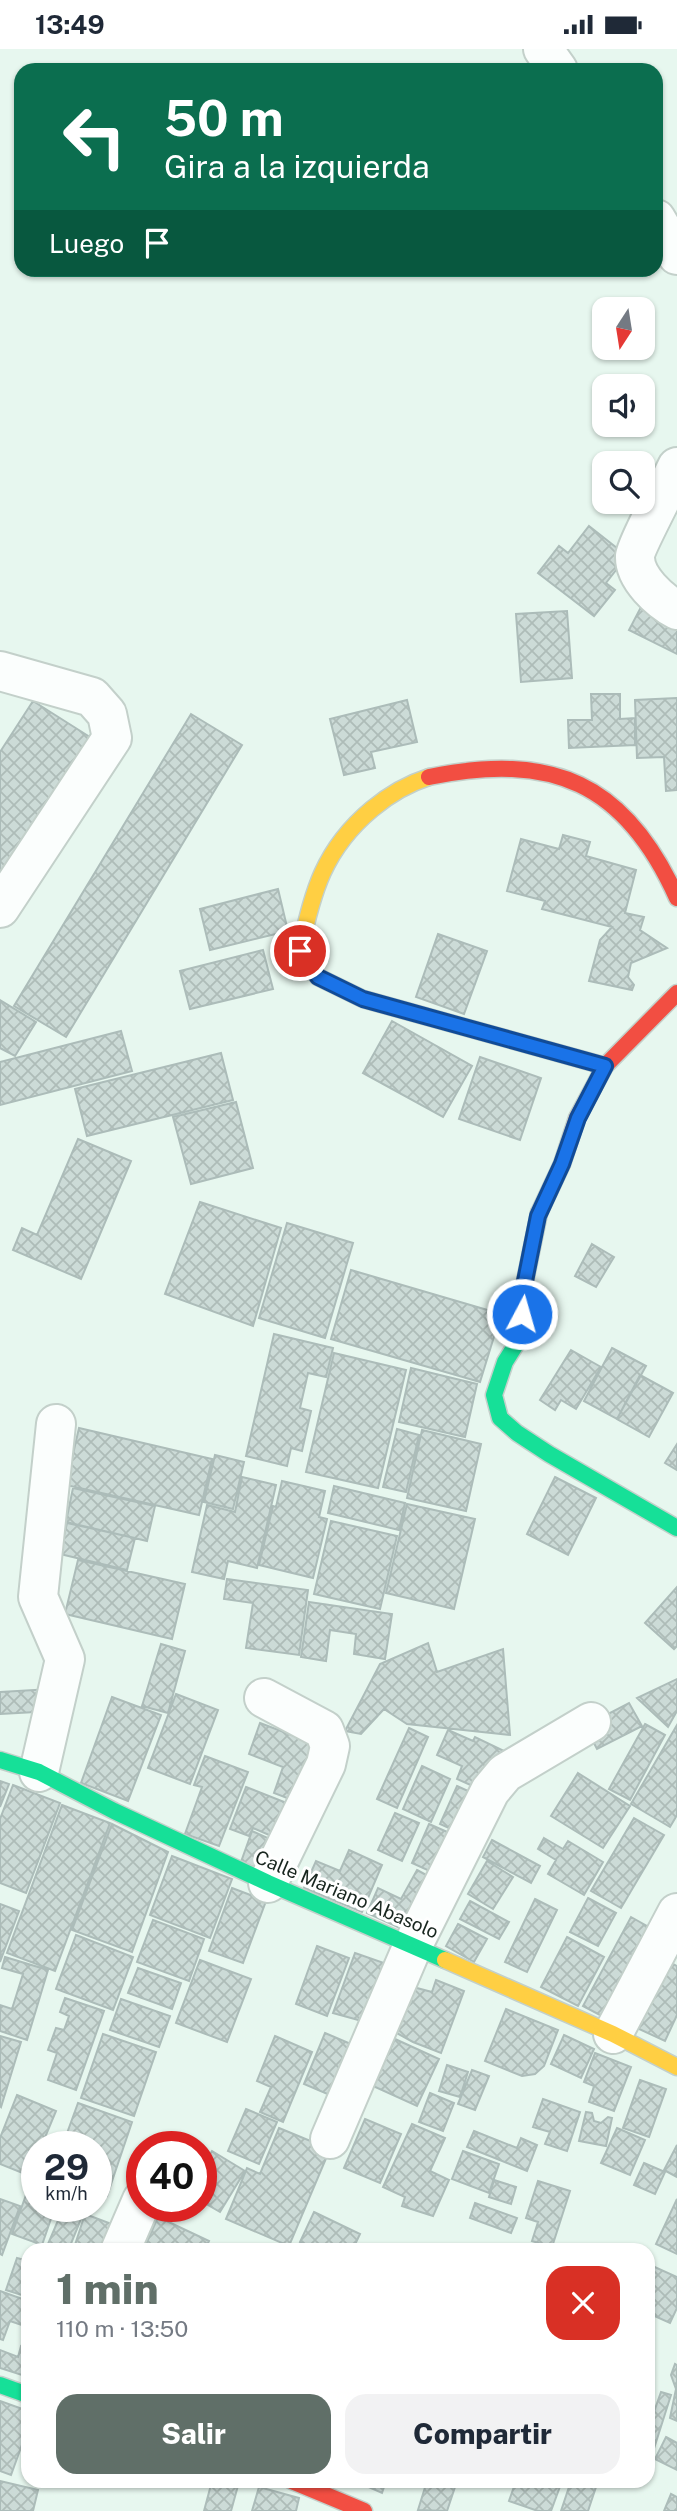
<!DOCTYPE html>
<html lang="es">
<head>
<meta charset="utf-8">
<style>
  :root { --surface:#fff; --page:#f2f2f3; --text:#1f2937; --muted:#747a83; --accent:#606f68 }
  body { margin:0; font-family:"Public Sans",sans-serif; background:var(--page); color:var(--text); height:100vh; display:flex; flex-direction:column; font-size:26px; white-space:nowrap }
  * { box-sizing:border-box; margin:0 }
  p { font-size:23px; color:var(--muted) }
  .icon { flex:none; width:38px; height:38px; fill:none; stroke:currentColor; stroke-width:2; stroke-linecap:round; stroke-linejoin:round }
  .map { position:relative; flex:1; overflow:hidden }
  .panel { position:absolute; left:21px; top:2194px; width:634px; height:245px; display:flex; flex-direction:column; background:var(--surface); border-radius:21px; box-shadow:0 2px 5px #0004 }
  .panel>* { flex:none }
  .guide { position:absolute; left:14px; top:14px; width:649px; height:214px; border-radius:21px; box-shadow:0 2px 5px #0004; background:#0b6e4f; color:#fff; overflow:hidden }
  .needle { width:46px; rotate:192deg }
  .fabs { position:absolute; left:592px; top:248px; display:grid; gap:14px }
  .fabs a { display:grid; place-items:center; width:63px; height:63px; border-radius:14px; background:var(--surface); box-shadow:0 2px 5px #0004; font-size:35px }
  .speed { position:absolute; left:21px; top:2082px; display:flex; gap:14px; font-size:35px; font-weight:700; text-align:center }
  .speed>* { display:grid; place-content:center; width:91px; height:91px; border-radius:50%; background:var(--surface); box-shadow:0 2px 5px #0004; line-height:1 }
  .speed small { font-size:18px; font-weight:400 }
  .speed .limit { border:10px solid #d22; background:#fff; color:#111 }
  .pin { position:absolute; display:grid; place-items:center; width:60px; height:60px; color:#fff; margin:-30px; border:4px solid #fff; border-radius:50%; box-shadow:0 2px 7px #0007 }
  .me { position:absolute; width:77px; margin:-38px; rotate:6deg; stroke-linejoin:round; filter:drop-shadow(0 0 5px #0008) }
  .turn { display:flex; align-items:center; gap:24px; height:147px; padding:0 35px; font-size:32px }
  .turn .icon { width:91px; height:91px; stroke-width:2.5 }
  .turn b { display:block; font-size:49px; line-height:60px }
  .then { display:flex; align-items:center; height:66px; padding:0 35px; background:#0003; gap:14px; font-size:26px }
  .round { display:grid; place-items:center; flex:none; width:74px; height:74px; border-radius:21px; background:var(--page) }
  .overview { display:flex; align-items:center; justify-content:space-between; height:119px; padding:0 35px }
  h1 { font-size:42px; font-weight:800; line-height:52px; color:var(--accent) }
  .primary-button { display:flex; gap:14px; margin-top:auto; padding:14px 35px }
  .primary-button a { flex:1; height:80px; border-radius:21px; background:var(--accent); color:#fff; font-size:28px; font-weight:800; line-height:80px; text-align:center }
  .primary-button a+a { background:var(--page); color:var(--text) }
  .status { display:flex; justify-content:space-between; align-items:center; height:49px; padding:0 35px; background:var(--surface); direction:ltr }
  .status svg { height:19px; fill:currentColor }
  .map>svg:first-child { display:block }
  .building { fill:url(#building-cross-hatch); stroke:#acbcb9; stroke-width:2 }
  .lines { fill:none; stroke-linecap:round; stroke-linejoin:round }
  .street-casing { stroke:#c3d0ca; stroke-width:42 }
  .fast-casing { stroke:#c3d0ca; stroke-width:19 }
  .slow-casing { stroke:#c3d0ca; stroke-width:19 }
  .jam-casing { stroke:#c3d0ca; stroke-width:19 }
  .street { stroke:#fbfefd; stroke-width:38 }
  .fast { stroke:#16e098; stroke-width:16 }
  .slow { stroke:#ffcf43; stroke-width:16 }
  .jam { stroke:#f24e42; stroke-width:16 }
  .route-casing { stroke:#114b97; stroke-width:18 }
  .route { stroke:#1a73e8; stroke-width:12 }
  .labels { text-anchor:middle; stroke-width:6; stroke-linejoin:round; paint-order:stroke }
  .street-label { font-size:19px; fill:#18261f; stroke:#fff }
</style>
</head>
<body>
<div class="status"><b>13:49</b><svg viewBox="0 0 49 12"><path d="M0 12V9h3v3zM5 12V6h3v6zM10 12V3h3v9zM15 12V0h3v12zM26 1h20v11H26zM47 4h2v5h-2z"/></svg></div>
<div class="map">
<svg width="677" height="2462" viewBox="0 0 677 2462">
  <defs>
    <pattern id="building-cross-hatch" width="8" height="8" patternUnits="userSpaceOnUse" patternTransform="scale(1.75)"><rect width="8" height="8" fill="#ccdbd7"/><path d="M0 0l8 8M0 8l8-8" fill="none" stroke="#aebcb8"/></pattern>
  </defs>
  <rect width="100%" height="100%" fill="#e7f7ef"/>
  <!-- building -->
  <path class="building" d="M589 477 627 507 606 534 615 541 594 567 538 524 559 497 568 504Z
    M641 558 677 576V605L629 581Z
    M567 562 572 629 521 633 516 565Z
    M591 645H620V670L635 669V696L569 699 568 671H592Z
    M677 649V741L666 742 664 708 637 709 635 651Z
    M407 651 417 693 371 703 375 719 344 726 330 670Z
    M33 652 93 690 0 833V703Z
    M191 665 242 696 66 988 14 957Z
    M563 786 590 793 586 807 636 821 625 864 644 868 640 881 667 899 631 914 628 928 634 936 632 941 589 932 600 891 612 878 542 860 545 852 507 842 521 790 559 800Z
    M278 840 288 882 210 901 200 860Z
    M438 885 487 902 464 965 416 948Z
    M263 901 273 940 190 960 180 922Z
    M0 951 36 973 15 1007 0 999Z
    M392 972 472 1017 443 1068 363 1024Z
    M121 982 132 1022 0 1056V1013Z
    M221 1004 233 1051 87 1087 75 1040Z
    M480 1008 541 1029 520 1091 459 1070Z
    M236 1053 253 1119 191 1135 173 1068Z
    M78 1090 131 1112 81 1230 13 1201 22 1179 37 1186Z
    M200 1153 281 1179 253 1277 165 1245Z
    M287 1174 353 1194 325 1289 259 1269Z
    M592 1195 614 1208 596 1238 575 1227Z
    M351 1221 501 1265 480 1333 331 1290Z
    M274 1285 333 1299 326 1328 308 1324 300 1359 311 1362 302 1402 291 1399 287 1417 246 1407Z
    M612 1299 646 1317 617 1370 584 1352Z
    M571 1301 601 1318 576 1360 561 1351 555 1361 540 1351Z
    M334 1304 406 1321 378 1439 306 1423Z
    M411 1319 477 1335 465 1388 399 1373Z
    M640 1326 673 1344 649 1388 617 1370Z
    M79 1379 212 1410 199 1466 66 1436Z
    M397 1380 419 1386 406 1443 383 1438Z
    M422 1381 481 1395 466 1462 407 1449Z
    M677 1395V1421L665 1414Z
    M215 1406 244 1413 233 1460 204 1453Z
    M242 1428 276 1436 257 1519 228 1512 224 1530 192 1523 207 1456 235 1463Z
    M555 1428 596 1449 568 1506 527 1485Z
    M282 1432 325 1442 319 1468 327 1470 313 1529 259 1516 273 1457 276 1458Z
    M334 1437 405 1454 399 1481 328 1464Z
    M73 1439 155 1457 147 1492 66 1473Z
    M407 1455 475 1470 454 1560 386 1544Z
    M331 1472 397 1487 380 1560 314 1545Z
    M67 1474 135 1489 127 1521 60 1505Z
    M78 1511 185 1535 172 1590 65 1565Z
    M227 1530 308 1541 299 1606 246 1599 253 1554 224 1550Z
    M677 1538V1597L674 1600 645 1574Z
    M309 1553 392 1565 385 1610 354 1605 356 1585 330 1581 326 1612 301 1608Z
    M428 1594 437 1623 503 1600 510 1686 407 1675 384 1660 361 1685 345 1682 380 1615Z
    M161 1595 185 1602 168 1664 142 1657Z
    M677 1630V1662L668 1678 637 1649Z
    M51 1640 53 1662 0 1665V1643Z
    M176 1645 218 1661 190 1735 148 1719Z
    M112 1648 161 1666 128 1752 81 1734Z
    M629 1654 642 1677 597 1700 585 1677Z
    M260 1674 326 1699 305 1756 274 1744 283 1718 249 1705Z
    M645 1675 665 1686 630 1751 609 1740Z
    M677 1676V1766L670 1778 631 1755Z
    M409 1679 428 1688 397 1759 377 1750Z
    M448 1681 473 1692 475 1688 504 1702 486 1743 457 1730 462 1717 437 1706Z
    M205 1707 248 1723 219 1797 185 1785 202 1738 194 1736Z
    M422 1717 450 1730 431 1773 403 1760Z
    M578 1724 630 1757 603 1799 551 1767Z
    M0 1732 9 1735 0 1758Z
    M13 1736 60 1754 26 1844 0 1834V1770Z
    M457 1737 479 1747 462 1785 440 1775Z
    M246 1738 302 1760 285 1793 253 1779 249 1787 230 1780Z
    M62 1756 110 1774 55 1922 7 1904Z
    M395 1764 419 1774 402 1812 378 1801Z
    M634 1769 664 1786 621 1859 591 1842Z
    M112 1775 168 1803 132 1903 72 1881Z
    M429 1775 452 1785 434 1824 412 1814Z
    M252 1782 283 1796 271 1825 241 1813Z
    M544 1789 563 1800 568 1792 603 1813 584 1846 548 1825 556 1811 538 1800Z
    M492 1791 540 1817 531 1834 483 1808Z
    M349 1801 382 1816 362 1863 304 1839 316 1812 340 1822Z
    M172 1807 232 1830 210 1889 150 1866Z
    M487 1812 513 1828 493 1860 468 1845Z
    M417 1821 439 1833 411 1884 367 1864 378 1839 401 1850Z
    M232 1839 266 1852 243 1914 209 1902Z
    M588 1849 616 1864 598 1897 570 1883Z
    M535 1850 557 1861 527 1923 505 1913Z
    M470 1852 509 1873 499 1890 460 1870Z
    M0 1855 19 1862 0 1913Z
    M631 1868 661 1885 613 1973 583 1957Z
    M153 1871 204 1890 189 1932 137 1913Z
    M458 1875 487 1890 474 1913 446 1897Z
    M76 1886 133 1908 113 1961 56 1940Z
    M567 1888 604 1908 578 1957 541 1938Z
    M317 1897 349 1909 327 1967 296 1955Z
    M355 1904 384 1914 362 1972 333 1964Z
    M5 1908 48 1921 27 1991 0 1982V1956L12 1960 23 1925 2 1919Z
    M200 1911 251 1930 227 1993 176 1974Z
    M669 1913 677 1917V1966L665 1992 637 1979Z
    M138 1919 181 1934 172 1960 128 1944Z
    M436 1931 464 1942 441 2004 413 1993 393 1982 413 1938 432 1943Z
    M65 1949 104 1962 76 2041 48 2031 57 2004 48 2001 56 1979 64 1981 69 1967 60 1963Z
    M121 1950 170 1967 159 1998 110 1981Z
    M506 1960 558 1981 544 2017 535 2025 522 2027 485 2012Z
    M325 1984 351 1995 332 2047 304 2035Z
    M103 1985 156 2003 134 2067 81 2049Z
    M564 1986 594 2000 581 2029 551 2015Z
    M0 1987 21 1993 1 2058 0 2057Z
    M275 1987 312 2003 283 2073 260 2063 271 2038 257 2032Z
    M395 1990 439 2010 417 2057 373 2037Z
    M595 2004 631 2018 614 2062 589 2053 594 2037 584 2033Z
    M447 2016 468 2023 460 2048 439 2042Z
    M472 2021 489 2027 475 2061 458 2055Z
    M640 2031 666 2040 649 2088 623 2079Z
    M430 2044 454 2054 443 2082 419 2073Z
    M17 2046 56 2062 41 2098H37V2110L30 2127 0 2115V2089Z
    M543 2050 580 2063 567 2102 545 2095 550 2083 533 2078Z
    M78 2054 132 2073 107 2147 96 2143V2098H62Z
    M246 2060 277 2073 259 2115 228 2102Z
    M586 2063 592 2064 594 2072 601 2074 608 2068 612 2069 606 2097 579 2092Z
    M365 2070 401 2085 380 2134 344 2119Z
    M412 2075 445 2089 430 2122 449 2131 433 2167 402 2157 405 2148 383 2138Z
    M279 2079 330 2100 289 2197 226 2170 247 2119 260 2125Z
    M617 2079 645 2091 630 2126 601 2114Z
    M474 2082 517 2099 521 2089 537 2096 527 2122 467 2098Z
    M171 2086 192 2098H164Z
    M677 2096V2128L664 2121Z
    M212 2102 245 2122 220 2163 201 2152V2120Z
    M463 2102 499 2115 489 2144 452 2130Z
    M644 2114 665 2123 655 2145 634 2136Z
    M494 2131 516 2138 511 2155 489 2148Z
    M31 2132 37 2134V2158H55L42 2196 12 2185Z
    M538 2132 570 2142 552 2198 532 2192 538 2173 526 2169Z
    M0 2150 20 2157 2 2206 0 2205Z
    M677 2150V2205L656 2195Z
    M475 2154 517 2169 511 2184 470 2169Z
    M62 2162 81 2170 68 2202H45Z
    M314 2163 360 2185 352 2202H318L300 2193Z
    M85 2165 117 2177 109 2202H73Z
    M158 2168 209 2192 204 2202H143Z
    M17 2209 28 2212V2248L6 2241Z
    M648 2215 677 2228V2259L670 2274 648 2264Z
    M0 2242 28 2252V2278L10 2272 3 2291 0 2290Z
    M21 2297 28 2300V2328L0 2319V2301L18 2308Z
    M675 2315 677 2316V2372L670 2369 676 2340 671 2326Z
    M661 2343 671 2346 651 2409 648 2408V2380Z
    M0 2352 28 2362V2379L11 2426 0 2422Z
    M666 2388 677 2394V2421L655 2410Z
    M0 2432 38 2441 33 2462H0Z
    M212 2432 239 2433 231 2462H204Z
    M355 2432H386L382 2444Z
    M427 2432H457L447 2462 418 2461Z
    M516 2432H562L551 2462H538L509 2452Z
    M571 2432H598L588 2462H561Z
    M259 2438 299 2449 296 2462H252Z
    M671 2445 677 2448V2462H664Z"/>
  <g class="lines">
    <defs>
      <path id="street" d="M543 0 558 21
        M656 170 677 206
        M677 418C670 433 636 497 635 507 634 529 660 552 677 561
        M0 622 92 648 107 665 112 689 0 859
        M264 1649 324 1681 330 1697 326 1715 268 1834
        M39 1723 65 1610 38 1548 56 1375
        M613 1985 677 1864
        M330 2090 413 1896 490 1742 505 1724 591 1673
        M120 2202 142 2151"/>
      <path id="fast" d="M539 1164 523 1242 520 1289 505 1313 494 1346 500 1369 517 1384 549 1405 677 1479
        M0 1711 39 1723 114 1762 268 1834 445 1911
        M0 2336 28 2346"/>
      <path id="slow" d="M429 728C407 735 390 745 372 760 324 800 312 843 300 902L318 928 363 950 605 1017
        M445 1911 613 1985 677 2018"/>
      <path id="jam" d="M429 728C552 703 625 733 677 849
        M539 1164 562 1115 577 1069 605 1017 677 944
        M292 2432 364 2462"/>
    </defs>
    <!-- street casing -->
    <use href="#street" class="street-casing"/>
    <!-- fast casing -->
    <use href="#fast" class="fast-casing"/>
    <!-- slow casing -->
    <use href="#slow" class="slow-casing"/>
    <!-- jam casing -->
    <use href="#jam" class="jam-casing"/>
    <!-- street -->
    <use href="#street" class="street"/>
    <!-- fast -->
    <use href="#fast" class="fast"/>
    <!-- slow -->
    <use href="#slow" class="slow"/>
    <!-- jam -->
    <use href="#jam" class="jam"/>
  </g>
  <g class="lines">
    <defs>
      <path id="route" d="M300 902 318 928 363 950 605 1017 578 1069 562 1115 538 1167 523 1242 522 1265"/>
    </defs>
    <!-- route casing -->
    <use href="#route" class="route-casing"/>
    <!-- route -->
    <use href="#route" class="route"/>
  </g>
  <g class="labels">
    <!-- street labels -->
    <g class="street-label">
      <text transform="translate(347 1845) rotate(23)" y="7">Calle Mariano Abasolo</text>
    </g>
  </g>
</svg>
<div class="fabs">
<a><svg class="needle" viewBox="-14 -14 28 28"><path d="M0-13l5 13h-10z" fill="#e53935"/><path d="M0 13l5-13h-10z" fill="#747a83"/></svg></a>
<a><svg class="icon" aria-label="sound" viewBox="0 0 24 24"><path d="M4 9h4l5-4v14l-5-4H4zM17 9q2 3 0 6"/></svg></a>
<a><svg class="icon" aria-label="search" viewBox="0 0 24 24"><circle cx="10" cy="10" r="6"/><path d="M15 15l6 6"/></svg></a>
</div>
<div class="speed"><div>29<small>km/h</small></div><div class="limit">40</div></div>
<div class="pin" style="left:300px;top:902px;background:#d93025"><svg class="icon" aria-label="arrive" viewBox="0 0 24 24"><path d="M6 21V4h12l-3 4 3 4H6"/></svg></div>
<svg class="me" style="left:522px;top:1265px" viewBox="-20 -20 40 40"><circle r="17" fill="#1a73e8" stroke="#fff" stroke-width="3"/><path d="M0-11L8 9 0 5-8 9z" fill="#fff"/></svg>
<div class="guide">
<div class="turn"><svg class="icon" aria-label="left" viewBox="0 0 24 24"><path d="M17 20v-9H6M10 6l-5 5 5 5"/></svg><div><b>50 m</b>Gira a la izquierda</div></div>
<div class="then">Luego<svg class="icon" aria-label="arrive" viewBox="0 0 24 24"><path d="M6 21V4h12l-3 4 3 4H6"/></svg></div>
</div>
<section class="panel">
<div class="overview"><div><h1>1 min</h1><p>110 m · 13:50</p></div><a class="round" style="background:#d93025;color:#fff"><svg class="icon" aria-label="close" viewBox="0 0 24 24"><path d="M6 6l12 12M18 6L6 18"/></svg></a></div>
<div class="primary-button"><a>Salir</a><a>Compartir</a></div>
</section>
</div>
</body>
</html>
